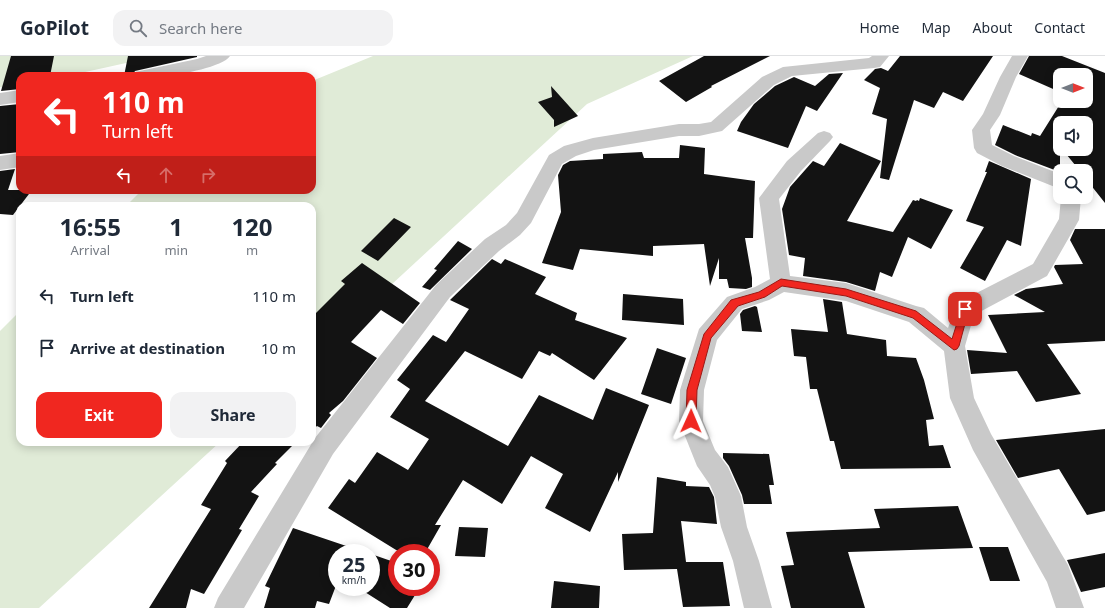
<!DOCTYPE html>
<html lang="en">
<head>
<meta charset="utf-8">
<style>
  :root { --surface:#fff; --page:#f2f2f3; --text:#1f2937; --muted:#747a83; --line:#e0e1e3; --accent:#f02720 }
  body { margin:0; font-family:"Noto Sans",sans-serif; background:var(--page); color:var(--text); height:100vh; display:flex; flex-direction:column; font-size:15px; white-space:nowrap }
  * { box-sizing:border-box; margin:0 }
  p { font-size:13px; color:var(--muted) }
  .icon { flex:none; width:22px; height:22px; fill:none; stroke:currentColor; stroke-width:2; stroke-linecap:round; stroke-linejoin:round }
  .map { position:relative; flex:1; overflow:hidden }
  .side { position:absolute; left:16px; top:146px; width:300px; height:244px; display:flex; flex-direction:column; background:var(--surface); border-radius:12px; box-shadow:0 2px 10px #0003 }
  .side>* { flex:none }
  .top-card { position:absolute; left:16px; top:16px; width:300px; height:122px; border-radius:12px; box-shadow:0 2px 10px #0003; background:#f02720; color:#fff; overflow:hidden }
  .needle { width:26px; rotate:90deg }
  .buttons { position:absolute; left:1053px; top:12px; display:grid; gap:8px }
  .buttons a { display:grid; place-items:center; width:40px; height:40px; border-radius:8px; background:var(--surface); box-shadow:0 2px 10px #0003; font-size:20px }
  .speed { position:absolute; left:328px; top:488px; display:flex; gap:8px; font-size:20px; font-weight:700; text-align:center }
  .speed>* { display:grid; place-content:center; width:52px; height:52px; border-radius:50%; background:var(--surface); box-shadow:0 2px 10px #0003; line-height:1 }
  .speed small { font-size:10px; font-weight:400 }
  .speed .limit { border:6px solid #d22; background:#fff; color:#111 }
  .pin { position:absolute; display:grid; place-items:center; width:34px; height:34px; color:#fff; margin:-17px; border-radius:8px; box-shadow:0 2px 6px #0006 }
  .me { position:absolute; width:44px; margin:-22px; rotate:1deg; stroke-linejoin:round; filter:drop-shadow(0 0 3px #0008) }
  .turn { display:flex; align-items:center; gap:14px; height:84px; padding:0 20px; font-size:18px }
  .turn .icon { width:52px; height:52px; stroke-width:2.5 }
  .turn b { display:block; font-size:28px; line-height:34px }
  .lanes { display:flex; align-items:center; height:38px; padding:0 20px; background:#0003; justify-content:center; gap:20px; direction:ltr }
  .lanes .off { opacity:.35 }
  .eta { display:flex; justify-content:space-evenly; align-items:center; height:68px; text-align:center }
  .eta b { font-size:24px; font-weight:700; line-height:28px }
  .cta { display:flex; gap:8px; margin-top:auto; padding:8px 20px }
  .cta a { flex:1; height:46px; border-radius:12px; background:var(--accent); color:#fff; font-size:16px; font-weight:700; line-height:46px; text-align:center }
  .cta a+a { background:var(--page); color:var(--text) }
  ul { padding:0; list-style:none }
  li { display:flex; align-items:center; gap:12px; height:52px; padding:0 20px }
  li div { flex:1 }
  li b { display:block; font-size:15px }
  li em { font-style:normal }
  header { display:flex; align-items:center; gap:24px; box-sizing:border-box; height:56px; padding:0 20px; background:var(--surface); border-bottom:1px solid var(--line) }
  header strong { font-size:19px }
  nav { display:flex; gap:22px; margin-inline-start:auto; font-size:14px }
  .search { width:280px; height:36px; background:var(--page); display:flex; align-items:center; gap:10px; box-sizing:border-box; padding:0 14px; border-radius:12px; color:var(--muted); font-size:15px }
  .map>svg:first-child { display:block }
  .green { fill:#e0ebd7 }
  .building { fill:#131313 }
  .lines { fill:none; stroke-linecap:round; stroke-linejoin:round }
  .minor { fill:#c9c9c9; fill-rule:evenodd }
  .route { fill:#f02720; stroke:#9c1915 }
</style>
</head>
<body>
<header>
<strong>GoPilot</strong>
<div class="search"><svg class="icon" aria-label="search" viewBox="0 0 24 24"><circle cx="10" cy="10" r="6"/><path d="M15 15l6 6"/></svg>Search here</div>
<nav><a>Home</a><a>Map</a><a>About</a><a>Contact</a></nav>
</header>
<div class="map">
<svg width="1105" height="552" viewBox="0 0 1105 552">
  <rect width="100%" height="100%" fill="#fff"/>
  <!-- green -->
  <path class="green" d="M0 0H158L67 20H20L5 33 0 31Z
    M373 0H693L587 48 312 302V150H126L142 134H312V25Z
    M20 255V386H220L39 552H0V275Z"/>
  <!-- building -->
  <path class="building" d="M11 0H54L50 20H20V33L1 35Z
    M128 0H197V1L135 15 132 20H124Z
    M704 0H770L711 30 712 31 686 46 659 25Z
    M900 0H993L963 45 943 36 934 52 914 44 889 124 880 122 887 63 872 58 880 32 864 24 875 13 881 12 888 15Z
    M1029 0H1062L1105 17V147L1086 123V115H1080L1062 93H1086V67H1060V116L1015 99 995 89 1003 69 1031 80 1032 77 1040 80 1062 45H1086V19H1060V36L1019 18Z
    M843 17 817 55 806 50 788 92 737 75 741 66 754 48 775 30 794 21 815 30 829 18Z
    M551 30 578 60 554 71V64L538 46 552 41Z
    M20 48V96L0 98V50Z
    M840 87 881 105 847 165 893 176 913 144 916 145 917 144 919 145 920 142 953 154 931 193 908 181 892 221 880 216 875 235 846 226 803 220 805 202 789 199 782 153 790 131 813 105 824 110Z
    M680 89 705 92 704 118 755 125 753 182H745L752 222V231L746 233 729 232 727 223H719V202L710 230 704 188 653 190V200L580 193 573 214 542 207 561 156 558 119 563 109 570 105 603 103V98L642 96 644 102H679Z
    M989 105 1031 123 1021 190 1007 184 985 225 960 212 984 171 966 165 987 116H985Z
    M15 113 8 134H32L13 159 0 158V115Z
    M394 162 411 171 378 205 361 195Z
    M1075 173H1105V285L1047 288 1081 338 1036 346 1017 315 971 318 967 294 1007 297 988 259 1045 256 1014 239 1026 233 1063 228 1054 211 1055 209 1083 208 1070 184Z
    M458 185 472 193 430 234 422 231 437 214 434 213Z
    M492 203 501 208 505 203 546 221 535 238 577 257 575 264 627 282 594 324 552 297 550 300 539 295 522 323 465 295 425 345 508 390 539 339 593 364 606 332 649 349 618 426V416L590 476 545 452 563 418 531 400 502 448 463 424 435 469H441L425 497H401L328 452 349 423 355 427 377 396 408 414 429 383 390 361 410 333 397 324 433 279 446 286 469 253 450 244Z
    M362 207 420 247 403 268 381 254 351 286 377 302 343 345 329 357 331 359 321 372 317 370 312 374V261L345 228 341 225Z
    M623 238 683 243 684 269 622 264Z
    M823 243 842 246 847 278 886 284 887 300 916 302 924 324 934 363 926 364 929 390 943 389 951 412 841 413 834 385H830L817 333H810L806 301 794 300 791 273 828 276Z
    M755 250 757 251 762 276 742 275 740 258 743 254Z
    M657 292 686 302 671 348 641 338Z
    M1105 373V455L1087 459 1059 413 1018 422 996 384Z
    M243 386H296L275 407 277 408 251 436 259 440 239 473 242 474 204 538 191 533 186 552H149L211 453 201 449 227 407 225 405Z
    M723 397 769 398 774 429H769L772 448H744L742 439 729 410 723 402Z
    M657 421 686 426V430L709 431 714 441 717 468 681 465 686 506H723L730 550 683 551 677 513 624 514 622 478 653 477Z
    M958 450 973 492 848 496 865 552H791L781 510 794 509 786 476 880 472 874 453Z
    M459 471 488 472 485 501 455 500Z
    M293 472 367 497H337V527L329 548 317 545 315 552H264L270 532 265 530Z
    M979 491H1008L1020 525H990Z
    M1105 497V531L1081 536 1067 504Z
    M371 498 397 507V531H420L407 552H390L357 531H371Z
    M554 525 600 530 599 552H551Z"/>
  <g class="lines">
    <!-- minor -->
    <path class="minor" d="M206 0H230C223 11 181 18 168 20 156 21 144 20 133 20L135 16 197 3Z
      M872 0H889L880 11 874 12 792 20 774 29 722 75 699 80H679L594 94 576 100 562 108 531 167 520 179 499 195 450 241 333 398 244 552H214L218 542 315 382 436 229 485 183 506 169 517 157 549 99 564 90 593 82 679 68H699L711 66 762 21 783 11 869 2Z
      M1012 0H1028L1016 21 1000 59 990 74 992 89 1014 100 1060 118V133L1002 110 977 97 974 92 972 74 983 58 1000 21Z
      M20 34V46L0 49V37Z
      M824 75 830 77 833 81 830 85 801 115 779 143 790 220 846 227 916 250 924 252 948 272 957 247 1033 208 1059 163 1061 141H1081L1079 164 1047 220 974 259 965 290 974 342 991 378 1068 509 1084 552H1056L1047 526 973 394 950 342 944 295 909 266 846 245 784 236 769 244 742 253 717 284 704 334 703 365 715 394 728 411 741 440 747 471 759 505 772 552H744L733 505 721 471 715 441 710 429 697 410 679 365 680 334 699 273 727 241 755 231 770 223 759 142 787 105 818 77Z
      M20 97V111L0 114V100Z"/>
  </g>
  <!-- route -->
  <path class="route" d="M781 223 846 233 916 255 952 283 962 251 965 250 969 253 959 290 957 293 954 294 913 262 846 240 782 230 765 241 738 250 711 282 697 334 696 365 695 368 691 369 688 368 686 365 687 334 704 278 731 244 759 236Z"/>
</svg>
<div class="buttons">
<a><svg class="needle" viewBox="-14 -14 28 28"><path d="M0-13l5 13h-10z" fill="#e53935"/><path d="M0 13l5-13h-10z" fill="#747a83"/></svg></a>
<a><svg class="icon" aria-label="sound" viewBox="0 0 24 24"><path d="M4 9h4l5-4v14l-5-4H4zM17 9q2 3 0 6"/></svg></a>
<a><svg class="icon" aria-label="search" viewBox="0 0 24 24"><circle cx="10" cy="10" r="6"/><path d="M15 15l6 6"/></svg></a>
</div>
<div class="speed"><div>25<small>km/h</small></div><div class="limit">30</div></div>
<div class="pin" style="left:965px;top:253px;background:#d93025"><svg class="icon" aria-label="arrive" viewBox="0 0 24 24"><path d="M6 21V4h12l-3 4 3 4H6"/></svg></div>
<svg class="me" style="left:691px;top:365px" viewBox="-20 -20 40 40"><path d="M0-17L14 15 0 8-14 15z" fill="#f02720" stroke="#fff" stroke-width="4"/></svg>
<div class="top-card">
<div class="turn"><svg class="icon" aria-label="left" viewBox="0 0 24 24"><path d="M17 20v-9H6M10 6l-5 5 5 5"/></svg><div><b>110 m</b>Turn left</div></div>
<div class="lanes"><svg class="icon" aria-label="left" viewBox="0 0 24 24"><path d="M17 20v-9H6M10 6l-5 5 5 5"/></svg><svg class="icon off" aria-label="ahead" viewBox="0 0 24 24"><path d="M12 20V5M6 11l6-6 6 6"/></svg><svg class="icon off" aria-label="right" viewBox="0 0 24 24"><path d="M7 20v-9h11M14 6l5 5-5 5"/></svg></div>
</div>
<section class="side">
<div class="eta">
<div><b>16:55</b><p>Arrival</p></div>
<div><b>1</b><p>min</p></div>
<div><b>120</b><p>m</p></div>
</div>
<ul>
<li><svg class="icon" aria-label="left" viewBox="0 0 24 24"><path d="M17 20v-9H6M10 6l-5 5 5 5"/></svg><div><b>Turn left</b></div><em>110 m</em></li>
<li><svg class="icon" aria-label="arrive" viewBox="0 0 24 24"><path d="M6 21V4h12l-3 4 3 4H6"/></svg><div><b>Arrive at destination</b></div><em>10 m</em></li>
</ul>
<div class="cta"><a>Exit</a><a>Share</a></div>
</section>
</div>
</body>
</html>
